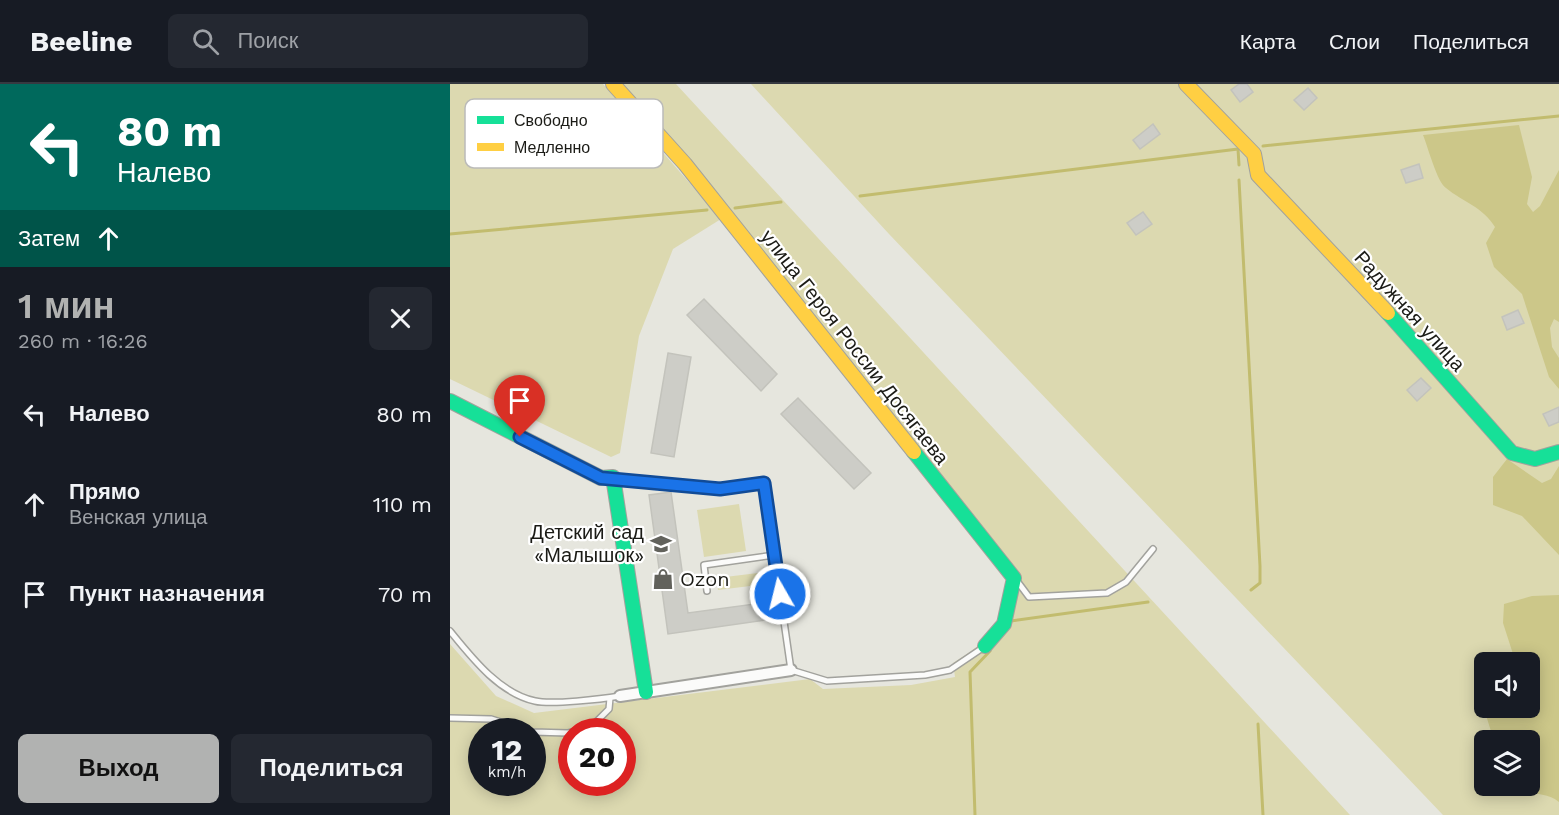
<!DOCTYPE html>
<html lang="ru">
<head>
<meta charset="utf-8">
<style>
  :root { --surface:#171b24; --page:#242831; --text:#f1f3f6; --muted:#9ea1a6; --line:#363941; --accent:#b1b2b1 }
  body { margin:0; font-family:"Work Sans",sans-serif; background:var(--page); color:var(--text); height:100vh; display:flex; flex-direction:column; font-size:22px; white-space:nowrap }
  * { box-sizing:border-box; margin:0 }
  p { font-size:20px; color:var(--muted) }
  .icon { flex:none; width:33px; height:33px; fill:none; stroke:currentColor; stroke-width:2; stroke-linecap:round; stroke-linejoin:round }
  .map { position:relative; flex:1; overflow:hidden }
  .drawer { display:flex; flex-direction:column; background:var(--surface); width:450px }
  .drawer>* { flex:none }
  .top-card { background:#00695c; color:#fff; overflow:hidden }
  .controls { position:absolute; left:1024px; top:568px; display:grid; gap:12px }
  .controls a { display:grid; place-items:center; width:66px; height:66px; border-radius:9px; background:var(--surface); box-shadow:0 3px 15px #0003; font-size:30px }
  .speed { position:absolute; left:18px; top:634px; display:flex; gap:12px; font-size:30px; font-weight:700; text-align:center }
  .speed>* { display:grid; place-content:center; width:78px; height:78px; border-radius:50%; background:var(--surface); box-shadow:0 3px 15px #0003; line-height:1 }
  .speed small { font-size:15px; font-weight:400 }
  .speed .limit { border:9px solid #d22; background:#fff; color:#111 }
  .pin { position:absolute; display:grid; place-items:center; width:51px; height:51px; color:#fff; margin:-62px -26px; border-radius:50% 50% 50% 0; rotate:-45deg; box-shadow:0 0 6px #0007 }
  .pin .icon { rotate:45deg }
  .me { position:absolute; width:66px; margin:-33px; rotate:352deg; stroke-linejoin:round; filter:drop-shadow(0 0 4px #0008) }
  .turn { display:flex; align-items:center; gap:21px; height:126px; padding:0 18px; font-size:27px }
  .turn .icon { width:78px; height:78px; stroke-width:2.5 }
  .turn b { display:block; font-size:42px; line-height:51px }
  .then { display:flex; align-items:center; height:57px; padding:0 18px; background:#0003; gap:12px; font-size:22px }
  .round { display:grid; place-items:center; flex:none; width:63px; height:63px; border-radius:9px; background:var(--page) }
  .overview { display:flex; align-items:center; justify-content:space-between; height:102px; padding:0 18px }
  h1 { font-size:36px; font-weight:600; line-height:45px; color:var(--accent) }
  .button { display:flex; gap:12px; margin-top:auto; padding:12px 18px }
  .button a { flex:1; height:69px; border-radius:9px; background:var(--accent); color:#111; font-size:24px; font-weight:600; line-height:69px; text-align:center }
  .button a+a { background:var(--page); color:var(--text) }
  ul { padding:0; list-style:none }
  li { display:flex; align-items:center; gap:18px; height:90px; padding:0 18px }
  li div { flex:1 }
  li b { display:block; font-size:22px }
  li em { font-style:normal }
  header { display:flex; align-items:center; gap:36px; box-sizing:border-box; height:84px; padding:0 30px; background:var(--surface); border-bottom:2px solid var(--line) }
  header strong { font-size:28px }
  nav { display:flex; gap:33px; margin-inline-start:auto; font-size:21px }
  .search { width:420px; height:54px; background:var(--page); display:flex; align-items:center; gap:15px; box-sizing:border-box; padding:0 21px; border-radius:9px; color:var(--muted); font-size:22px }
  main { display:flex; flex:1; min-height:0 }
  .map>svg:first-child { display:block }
  .green { fill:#dcd9b0; fill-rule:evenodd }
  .forest { fill:#ccc789 }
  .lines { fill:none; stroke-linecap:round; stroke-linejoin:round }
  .stream { stroke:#c2bc6e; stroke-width:3 }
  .building { fill:#cdcdc7; stroke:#c3c3bc; stroke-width:1.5 }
  .lane-casing { stroke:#a2a29d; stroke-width:8 }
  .street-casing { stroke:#a2a29d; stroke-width:14 }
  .fast-casing { stroke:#a2a29d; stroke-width:16 }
  .slow-casing { stroke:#a2a29d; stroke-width:16 }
  .lane { stroke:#fbfbfa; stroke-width:5 }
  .street { stroke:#fbfbfa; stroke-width:10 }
  .fast { stroke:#16e098; stroke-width:14 }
  .slow { stroke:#ffcf43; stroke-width:14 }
  .route-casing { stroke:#114b97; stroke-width:15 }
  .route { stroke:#1a73e8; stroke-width:10 }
  .labels { text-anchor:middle; stroke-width:4.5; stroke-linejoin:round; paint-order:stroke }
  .street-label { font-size:20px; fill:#1b1b16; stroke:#fff }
  .poi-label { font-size:20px; fill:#1b1b16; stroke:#fff; text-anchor:end }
  .key { fill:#fff; stroke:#bbbbb9; stroke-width:1.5 }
  .key-label { font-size:16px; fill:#1b1b16 }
</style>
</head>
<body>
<header>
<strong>Beeline</strong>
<div class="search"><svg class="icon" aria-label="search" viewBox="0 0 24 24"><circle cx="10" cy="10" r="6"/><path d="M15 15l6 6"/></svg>Поиск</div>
<nav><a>Карта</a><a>Слои</a><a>Поделиться</a></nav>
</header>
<main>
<section class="drawer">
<div class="top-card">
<div class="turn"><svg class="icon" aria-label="left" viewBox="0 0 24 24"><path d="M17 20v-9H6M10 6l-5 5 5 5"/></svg><div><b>80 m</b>Налево</div></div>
<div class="then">Затем<svg class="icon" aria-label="ahead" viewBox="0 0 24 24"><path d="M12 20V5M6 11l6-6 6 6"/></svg></div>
</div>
<div class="overview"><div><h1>1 мин</h1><p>260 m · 16:26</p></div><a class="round"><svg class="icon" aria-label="close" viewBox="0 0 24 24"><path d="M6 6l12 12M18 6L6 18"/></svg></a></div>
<ul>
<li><svg class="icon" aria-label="left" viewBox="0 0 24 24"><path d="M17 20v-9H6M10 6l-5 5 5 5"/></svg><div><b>Налево</b></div><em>80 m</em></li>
<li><svg class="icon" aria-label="ahead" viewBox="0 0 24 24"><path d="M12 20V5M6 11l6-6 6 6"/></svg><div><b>Прямо</b><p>Венская улица</p></div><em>110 m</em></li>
<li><svg class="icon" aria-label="arrive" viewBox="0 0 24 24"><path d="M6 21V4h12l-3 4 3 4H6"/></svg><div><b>Пункт назначения</b></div><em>70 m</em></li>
</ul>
<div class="button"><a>Выход</a><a>Поделиться</a></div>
</section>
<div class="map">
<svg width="1109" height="731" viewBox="0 0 1109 731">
  <rect width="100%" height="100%" fill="#e6e6de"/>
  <!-- green -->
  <path class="green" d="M0 0H153L271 135 223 165 189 252 170 369 161 373 0 295Z
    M163 0H226L900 731H0V560L46 612 84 629 360 595 373 605 461 601 505 593 503 579C542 555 558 539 556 490ZM32 648H82V699H32ZM122 648H172V699H122Z
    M301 0H1109V731H993L439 150ZM1035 579H1080V624H1035ZM1035 657H1080V702H1035Z
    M289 420 296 467 254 473 247 426Z
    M316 488 317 500 268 506 267 494Z"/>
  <!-- forest -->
  <path class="forest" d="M1069 41 1082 93 1077 120 1083 128 1090 122 1109 86V238L1104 235 1100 244 1102 263 1109 274V305L1099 293 1072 210 1044 183 1036 159 1045 143C1033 123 1013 118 996 104 987 98 978 63 973 51Z
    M1057 375 1092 399 1101 395 1109 382V471L1072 432 1043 421V393Z
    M1109 511V718C1097 707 1078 712 1065 702H1080V657H1044L1035 628 1036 624H1080V579H1053L1063 570 1053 539 1054 520 1082 512Z"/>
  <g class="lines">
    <!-- stream -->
    <path class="stream" d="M813 62 1109 32
      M789 96 810 482V499L801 506
      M410 112 788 65 789 81
      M285 124 331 118
      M0 150 257 126
      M561 537 698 518
      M808 640 813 731
      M525 731 520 588 540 567"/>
  </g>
  <!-- building -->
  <path class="building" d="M789 0H797L803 8 790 18 781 6Z
    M858 4 867 14 854 26 844 16Z
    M703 40 710 50 690 65 683 56Z
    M969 80 973 94 956 99 951 86Z
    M693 128 702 140 686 151 677 139Z
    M254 215 327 290 311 307 237 231Z
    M1068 226 1074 239 1057 246 1052 233Z
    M218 269 241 273 224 373 201 369Z
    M971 294 981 304 967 317 957 306Z
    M348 314 421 389 404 405 331 330Z
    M1109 323V338L1099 342 1093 330Z
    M221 408 238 529 312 519 315 536 218 550 199 411Z"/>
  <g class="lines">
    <defs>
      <path id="lane" d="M165 394 270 406 314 399 341 586 377 597 475 591 500 586 534 563
        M567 497 579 513 657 509 676 498 703 465
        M257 507 254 481 324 471
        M0 547C22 574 49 609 85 617 101 621 152 615 170 612
        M0 634 41 635 83 648 118 649 140 644 159 625 160 614"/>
      <path id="street" d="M170 612 341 586"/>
      <path id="fast" d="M938 229 1062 369 1085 375 1109 368
        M0 317 151 394 163 393 196 608
        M464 368 564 494 554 540 535 562"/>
      <path id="slow" d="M163 0 235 80 464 368
        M736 0 804 70 808 91 938 229"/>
    </defs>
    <!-- lane casing -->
    <use href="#lane" class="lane-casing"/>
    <!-- street casing -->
    <use href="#street" class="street-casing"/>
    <!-- fast casing -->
    <use href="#fast" class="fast-casing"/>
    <!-- slow casing -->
    <use href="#slow" class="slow-casing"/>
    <!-- lane -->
    <use href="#lane" class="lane"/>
    <!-- street -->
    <use href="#street" class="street"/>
    <!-- fast -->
    <use href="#fast" class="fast"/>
    <!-- slow -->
    <use href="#slow" class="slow"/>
  </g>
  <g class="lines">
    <defs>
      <path id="route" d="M70 353 151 394 270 405 314 399 330 510"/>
    </defs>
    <!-- route casing -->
    <use href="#route" class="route-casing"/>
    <!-- route -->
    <use href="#route" class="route"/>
  </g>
  <!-- icons -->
  <defs>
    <symbol id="school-bare" viewBox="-9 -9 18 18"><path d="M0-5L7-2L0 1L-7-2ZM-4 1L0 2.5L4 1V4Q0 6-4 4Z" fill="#62625c" stroke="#fff" stroke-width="2.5" paint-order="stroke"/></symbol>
    <symbol id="shop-bare" viewBox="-9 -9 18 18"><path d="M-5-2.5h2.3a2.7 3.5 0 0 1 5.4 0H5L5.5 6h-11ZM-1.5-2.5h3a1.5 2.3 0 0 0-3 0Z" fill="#62625c" stroke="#fff" stroke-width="2.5" paint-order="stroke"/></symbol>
  </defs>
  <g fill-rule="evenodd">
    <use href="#school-bare" x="196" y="445" width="30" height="30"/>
    <use href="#shop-bare" x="198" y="480" width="30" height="30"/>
  </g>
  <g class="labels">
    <!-- street labels -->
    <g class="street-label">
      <text transform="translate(960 227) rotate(48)" y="7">Радужная улица</text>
      <text transform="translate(405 263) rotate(52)" y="7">улица Героя России Досягаева</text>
    </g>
    <!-- poi labels -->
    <g class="poi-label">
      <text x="194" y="455">Детский сад<tspan x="194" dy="23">«Малышок»</tspan></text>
      <text x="230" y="502" text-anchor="start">Ozon</text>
    </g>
  </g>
  <!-- legend -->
  <rect x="15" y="15" width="198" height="69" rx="9" class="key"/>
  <rect x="27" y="32" width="27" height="8" fill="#16e098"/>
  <rect x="27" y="59" width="27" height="8" fill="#ffcf43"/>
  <g class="key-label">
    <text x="64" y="42">Свободно</text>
    <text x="64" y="69">Медленно</text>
  </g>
</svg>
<div class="controls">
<a><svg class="icon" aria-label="sound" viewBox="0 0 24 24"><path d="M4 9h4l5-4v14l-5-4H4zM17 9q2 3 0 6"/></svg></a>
<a><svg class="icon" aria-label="layers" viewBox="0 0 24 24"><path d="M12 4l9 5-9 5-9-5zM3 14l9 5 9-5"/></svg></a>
</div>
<div class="speed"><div>12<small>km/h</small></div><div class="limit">20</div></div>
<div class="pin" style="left:70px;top:353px;background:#d93025"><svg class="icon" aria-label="arrive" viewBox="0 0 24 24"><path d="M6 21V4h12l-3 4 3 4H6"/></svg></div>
<svg class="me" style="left:330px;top:510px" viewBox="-20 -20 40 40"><circle r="17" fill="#1a73e8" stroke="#fff" stroke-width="3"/><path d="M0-11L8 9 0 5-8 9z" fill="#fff"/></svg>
</div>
</main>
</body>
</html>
